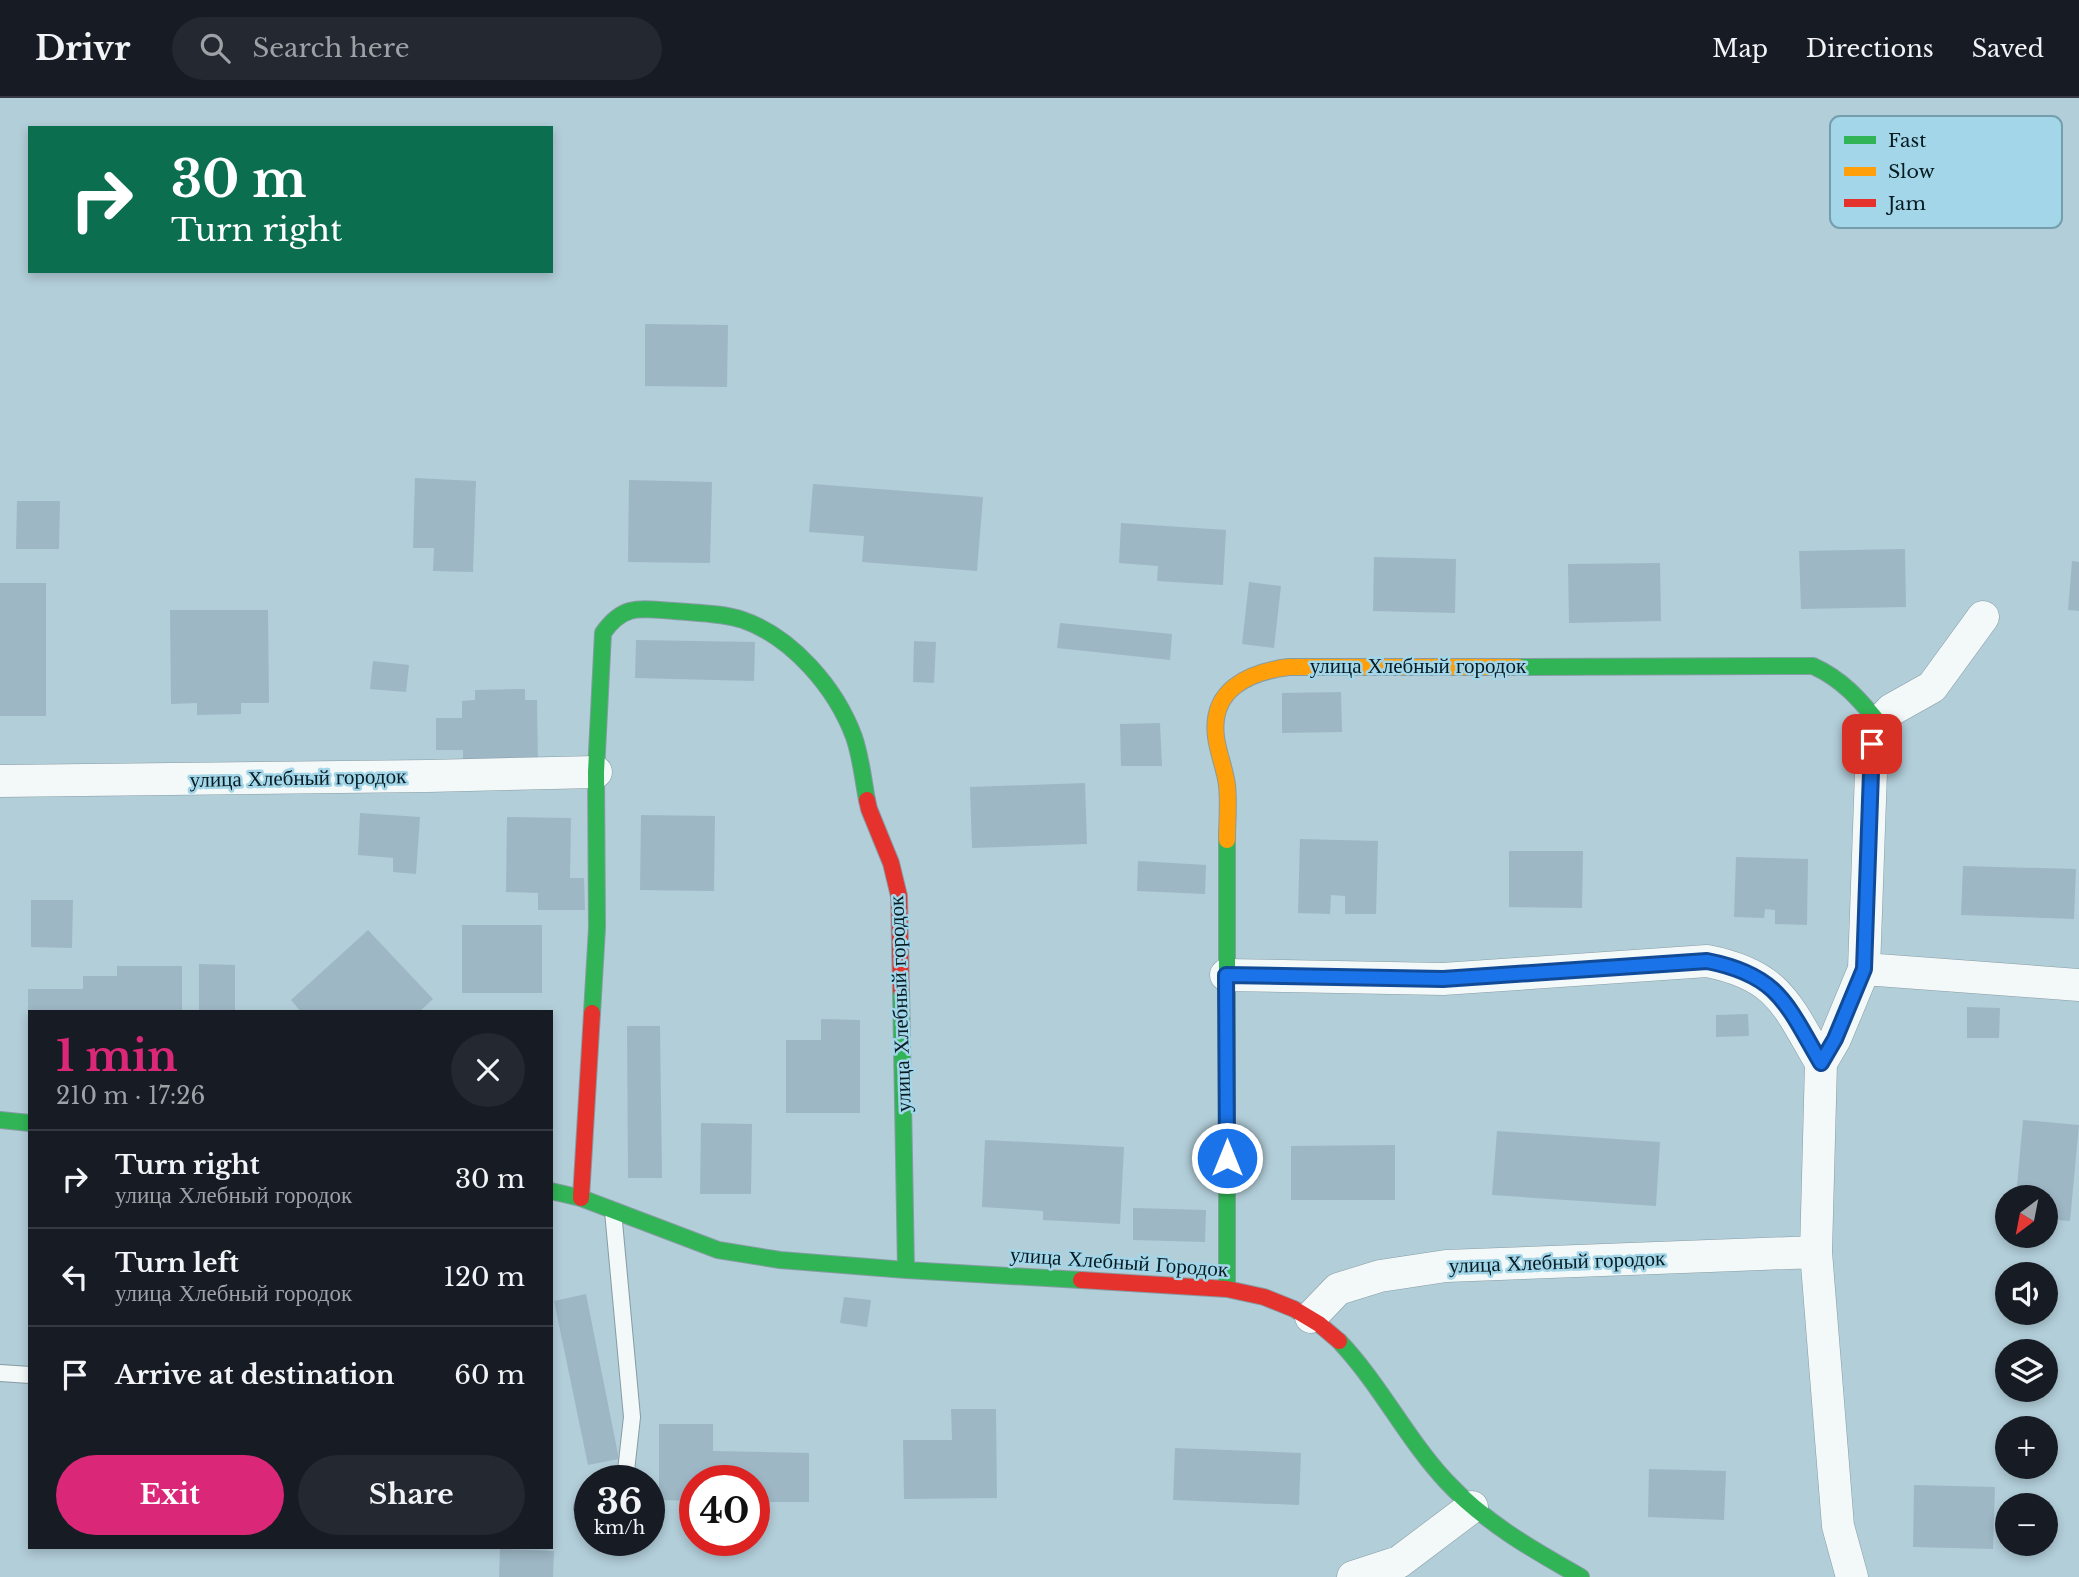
<!DOCTYPE html>
<html lang="en">
<head>
<meta charset="utf-8">
<style>
  :root { --surface:#171b24; --page:#242831; --text:#f1f3f6; --muted:#9ea1a6; --line:#363941; --accent:#db2777 }
  body { margin:0; font-family:"Libre Baskerville",serif; background:var(--page); color:var(--text); height:100vh; display:flex; flex-direction:column; font-size:26px; white-space:nowrap }
  * { box-sizing:border-box; margin:0 }
  p { font-size:23px; color:var(--muted) }
  .icon { flex:none; width:38px; height:38px; fill:none; stroke:currentColor; stroke-width:2; stroke-linecap:round; stroke-linejoin:round }
  .map { position:relative; flex:1; overflow:hidden }
  .drawer { position:absolute; left:28px; top:912px; width:525px; height:539px; display:flex; flex-direction:column; background:var(--surface); border-radius:0px; box-shadow:0 4px 10px #0003 }
  .drawer>* { flex:none }
  .top-card { position:absolute; left:28px; top:28px; width:525px; height:147px; border-radius:0px; box-shadow:0 4px 10px #0003; background:#0b6e4f; color:#fff; overflow:hidden }
  .needle { width:46px; rotate:212deg }
  .tools { position:absolute; left:1995px; top:1087px; display:grid; gap:14px }
  .tools a { display:grid; place-items:center; width:63px; height:63px; border-radius:50%; background:var(--surface); box-shadow:0 4px 10px #0003; font-size:35px }
  .speed { position:absolute; left:574px; top:1367px; display:flex; gap:14px; font-size:35px; font-weight:700; text-align:center }
  .speed>* { display:grid; place-content:center; width:91px; height:91px; border-radius:50%; background:var(--surface); box-shadow:0 4px 10px #0003; line-height:1 }
  .speed small { font-size:18px; font-weight:400 }
  .speed .limit { border:10px solid #d22; background:#fff; color:#111 }
  .pin { position:absolute; display:grid; place-items:center; width:60px; height:60px; color:#fff; margin:-30px; border-radius:14px; box-shadow:0 4px 10px #0006 }
  .me { position:absolute; width:77px; margin:-38px; rotate:0deg; stroke-linejoin:round; filter:drop-shadow(0 0 5px #0008) }
  .turn { display:flex; align-items:center; gap:24px; height:147px; padding:0 28px; font-size:32px }
  .turn .icon { width:91px; height:91px; stroke-width:2.5 }
  .turn b { display:block; font-size:49px; line-height:60px }
  .round { display:grid; place-items:center; flex:none; width:74px; height:74px; border-radius:37px; background:var(--page) }
  .summary { display:flex; align-items:center; justify-content:space-between; height:119px; padding:0 28px }
  h1 { font-size:42px; font-weight:800; line-height:52px; color:var(--accent) }
  .primary-button { display:flex; gap:14px; margin-top:auto; padding:14px 28px }
  .primary-button a { flex:1; height:80px; border-radius:42px; background:var(--accent); color:#fff; font-size:28px; font-weight:800; line-height:80px; text-align:center }
  .primary-button a+a { background:var(--page); color:var(--text) }
  ul { padding:0; list-style:none }
  li { display:flex; align-items:center; gap:21px; height:98px; padding:0 28px; border-top:2px solid var(--line) }
  li div { flex:1 }
  li b { display:block; font-size:26px }
  li em { font-style:normal }
  header { display:flex; align-items:center; gap:42px; box-sizing:border-box; height:98px; padding:0 35px; background:var(--surface); border-bottom:2px solid var(--line) }
  header strong { font-size:33px }
  nav { display:flex; gap:38px; margin-inline-start:auto; font-size:24px }
  .search { width:490px; height:63px; background:var(--page); display:flex; align-items:center; gap:18px; box-sizing:border-box; padding:0 24px; border-radius:38px; color:var(--muted); font-size:26px }
  .map>svg:first-child { display:block }
  .building { fill:#9eb7c5 }
  .lines { fill:none; stroke-linecap:round; stroke-linejoin:round }
  .lane-casing { stroke:#869ca4; stroke-width:18 }
  .street-casing { stroke:#869ca4; stroke-width:33 }
  .fast-casing { stroke:#869ca4; stroke-width:18 }
  .slow-casing { stroke:#869ca4; stroke-width:18 }
  .jam-casing { stroke:#869ca4; stroke-width:18 }
  .lane { stroke:#f3f8f9; stroke-width:16 }
  .street { stroke:#f3f8f9; stroke-width:32 }
  .fast { stroke:#30b455; stroke-width:16 }
  .slow { stroke:#ff9f0a; stroke-width:16 }
  .jam { stroke:#e5322d; stroke-width:16 }
  .route-casing { stroke:#114b97; stroke-width:18 }
  .route { stroke:#1a73e8; stroke-width:12 }
  .labels { text-anchor:middle; stroke-width:5; stroke-linejoin:round; paint-order:stroke }
  .street-label { font-size:21px; fill:#071b22; stroke:#a3d6e8 }
  .key { fill:#a3d6e8; stroke:#749ead; stroke-width:2 }
  .key-label { font-size:19px; fill:#071b22 }
</style>
</head>
<body>
<header>
<strong>Drivr</strong>
<div class="search"><svg class="icon" aria-label="search" viewBox="0 0 24 24"><circle cx="10" cy="10" r="6"/><path d="M15 15l6 6"/></svg>Search here</div>
<nav><a>Map</a><a>Directions</a><a>Saved</a></nav>
</header>
<div class="map">
<svg width="2079" height="1479" viewBox="0 0 2079 1479">
  <rect width="100%" height="100%" fill="#b2ced9"/>
  <!-- building -->
  <path class="building" d="M645 226 728 227 727 289 645 288Z
    M415 380 476 383 473 474 433 473 434 450H413Z
    M629 382 712 384 710 465 628 464Z
    M813 386 983 399 977 473 862 464 864 438 809 434Z
    M17 403H60L59 451H16Z
    M1121 425 1226 432 1223 487 1157 483 1158 468 1119 465Z
    M1905 451 1906 509 1801 511 1799 453Z
    M1374 459 1456 461 1455 515 1373 513Z
    M2072 463 2079 464V513L2068 512Z
    M1660 465 1661 523 1569 525 1568 466Z
    M1249 484 1281 488 1274 550 1242 546Z
    M0 485H46V618H0Z
    M170 512H268L269 605H241V616L197 617V605L171 606Z
    M1060 525 1172 536 1170 562 1057 550Z
    M636 542 755 544 754 583 635 580Z
    M914 543 936 544 934 585 913 584Z
    M373 563 409 567 406 594 370 591Z
    M525 591V602H537L538 668H463V652H436V620H462V603L475 602V592Z
    M1341 594 1342 634 1282 635V595Z
    M1160 625 1162 668H1121L1120 626Z
    M1085 685 1087 746 972 750 970 689Z
    M360 715 420 719 416 776 393 774V760L358 757Z
    M641 717 715 718 714 793 640 792Z
    M507 719 571 720 570 780H584L585 812H538V795L506 794Z
    M1300 741 1378 743 1376 816H1345V798L1331 797 1330 816 1298 815Z
    M1509 753H1583L1582 810 1509 809Z
    M1736 759 1808 761 1807 827 1775 826V812L1765 811 1764 820 1734 819Z
    M1138 763 1206 767 1205 796 1137 793Z
    M1963 768 2076 771 2074 821 1961 817Z
    M31 802H73L72 850 31 849Z
    M462 827H542V895H462Z
    M368 832 433 901 419 914H301L291 902Z
    M199 866 235 867V914H199Z
    M117 868H182V914H28V891H83V878H117Z
    M1967 909 2000 910 1999 940H1967Z
    M1748 916 1749 938 1716 939V917Z
    M821 921 860 922V1015H786V942H821Z
    M627 928H660L662 1080H628Z
    M2023 1022 2079 1027 2070 1123 2046 1121V1099H2016Z
    M701 1025 752 1026 751 1096H700Z
    M1497 1033 1660 1044 1656 1108 1492 1097Z
    M985 1042 1124 1049 1120 1126 1043 1122V1113L982 1109Z
    M1395 1047V1102H1291V1048Z
    M1133 1110 1206 1112 1205 1144 1133 1142Z
    M586 1196 619 1361 588 1367 554 1203Z
    M844 1199 871 1202 867 1229 840 1225Z
    M951 1311H996L997 1400 904 1401 903 1342H952Z
    M659 1326H713V1353L809 1355V1404H754V1382H695V1403L659 1402Z
    M1175 1350 1301 1355 1299 1407 1173 1402Z
    M1649 1371 1726 1373 1724 1422 1648 1419Z
    M1914 1387 1995 1389 1993 1451 1913 1449Z
    M500 1451 554 1453 553 1479H499Z"/>
  <g class="lines">
    <defs>
      <path id="lane" d="M613 1113 632 1319 625 1382
        M0 1275 30 1277
        M582 1410 590 1408"/>
      <path id="street" d="M0 683 428 678 596 674
        M1864 871 2079 887
        M1226 877 1443 881 1707 863C1779 877 1787 907 1821 965
        M1311 1219 1338 1191 1380 1178 1446 1168 1816 1154
        M1353 1479 1399 1464 1472 1409
        M1852 1479 1838 1428 1816 1154 1821 965 1835 941 1864 871 1872 646 1879 625 1891 612 1932 589 1983 519"/>
      <path id="fast" d="M1518 569 1813 568C1842 581 1859 601 1879 625
        M1227 742V1191
        M901 892 906 1172
        M592 915 597 830 596 674 603 535C624 505 641 511 674 513 696 515 722 515 743 522 792 539 836 590 854 639 861 659 863 681 867 702
        M0 1022 30 1025
        M551 1093 581 1100 718 1152 780 1162 906 1172 1081 1182
        M1339 1243C1380 1286 1406 1340 1446 1383 1484 1424 1533 1452 1581 1479"/>
      <path id="slow" d="M1227 742C1227 724 1229 705 1227 687 1225 671 1218 655 1216 639 1210 592 1248 574 1289 569H1518"/>
      <path id="jam" d="M867 702 869 711 891 765 899 798 901 892
        M581 1100 592 915
        M1081 1182 1227 1191 1264 1199 1294 1211 1319 1226 1339 1243"/>
    </defs>
    <!-- lane casing -->
    <use href="#lane" class="lane-casing"/>
    <!-- street casing -->
    <use href="#street" class="street-casing"/>
    <!-- fast casing -->
    <use href="#fast" class="fast-casing"/>
    <!-- slow casing -->
    <use href="#slow" class="slow-casing"/>
    <!-- jam casing -->
    <use href="#jam" class="jam-casing"/>
    <!-- lane -->
    <use href="#lane" class="lane"/>
    <!-- street -->
    <use href="#street" class="street"/>
    <!-- fast -->
    <use href="#fast" class="fast"/>
    <!-- slow -->
    <use href="#slow" class="slow"/>
    <!-- jam -->
    <use href="#jam" class="jam"/>
  </g>
  <g class="lines">
    <defs>
      <path id="route" d="M1227 1060 1226 877 1443 881 1707 863C1779 877 1787 907 1821 965L1835 941 1864 871 1872 646"/>
    </defs>
    <!-- route casing -->
    <use href="#route" class="route-casing"/>
    <!-- route -->
    <use href="#route" class="route"/>
  </g>
  <g class="labels">
    <!-- street labels -->
    <g class="street-label">
      <text x="1418" y="575">улица Хлебный городок</text>
      <text transform="translate(298 680) rotate(-1)" y="7">улица Хлебный городок</text>
      <text transform="translate(900 906) rotate(-92)" y="7">улица Хлебный городок</text>
      <text transform="translate(1119 1164) rotate(4)" y="7">улица Хлебный Городок</text>
      <text transform="translate(1557 1164) rotate(-2)" y="7">улица Хлебный городок</text>
    </g>
  </g>
  <!-- legend -->
  <rect x="1830" y="18" width="232" height="112" rx="10" class="key"/>
  <rect x="1844" y="38" width="32" height="8" fill="#30b455"/>
  <rect x="1844" y="69" width="32" height="9" fill="#ff9f0a"/>
  <rect x="1844" y="101" width="32" height="8" fill="#e5322d"/>
  <g class="key-label">
    <text x="1888" y="49">Fast</text>
    <text x="1888" y="80">Slow</text>
    <text x="1888" y="112">Jam</text>
  </g>
</svg>
<div class="tools">
<a><svg class="needle" viewBox="-14 -14 28 28"><path d="M0-13l5 13h-10z" fill="#e53935"/><path d="M0 13l5-13h-10z" fill="#9ea1a6"/></svg></a>
<a><svg class="icon" aria-label="sound" viewBox="0 0 24 24"><path d="M4 9h4l5-4v14l-5-4H4zM17 9q2 3 0 6"/></svg></a>
<a><svg class="icon" aria-label="layers" viewBox="0 0 24 24"><path d="M12 4l9 5-9 5-9-5zM3 14l9 5 9-5"/></svg></a>
<a>+</a>
<a>−</a>
</div>
<div class="speed"><div>36<small>km/h</small></div><div class="limit">40</div></div>
<div class="pin" style="left:1872px;top:646px;background:#d93025"><svg class="icon" aria-label="arrive" viewBox="0 0 24 24"><path d="M6 21V4h12l-3 4 3 4H6"/></svg></div>
<svg class="me" style="left:1227px;top:1060px" viewBox="-20 -20 40 40"><circle r="17" fill="#1a73e8" stroke="#fff" stroke-width="3"/><path d="M0-11L8 9 0 5-8 9z" fill="#fff"/></svg>
<div class="top-card">
<div class="turn"><svg class="icon" aria-label="right" viewBox="0 0 24 24"><path d="M7 20v-9h11M14 6l5 5-5 5"/></svg><div><b>30 m</b>Turn right</div></div>
</div>
<section class="drawer">
<div class="summary"><div><h1>1 min</h1><p>210 m · 17:26</p></div><a class="round"><svg class="icon" aria-label="close" viewBox="0 0 24 24"><path d="M6 6l12 12M18 6L6 18"/></svg></a></div>
<ul>
<li><svg class="icon" aria-label="right" viewBox="0 0 24 24"><path d="M7 20v-9h11M14 6l5 5-5 5"/></svg><div><b>Turn right</b><p>улица Хлебный городок</p></div><em>30 m</em></li>
<li><svg class="icon" aria-label="left" viewBox="0 0 24 24"><path d="M17 20v-9H6M10 6l-5 5 5 5"/></svg><div><b>Turn left</b><p>улица Хлебный городок</p></div><em>120 m</em></li>
<li><svg class="icon" aria-label="arrive" viewBox="0 0 24 24"><path d="M6 21V4h12l-3 4 3 4H6"/></svg><div><b>Arrive at destination</b></div><em>60 m</em></li>
</ul>
<div class="primary-button"><a>Exit</a><a>Share</a></div>
</section>
</div>
</body>
</html>
